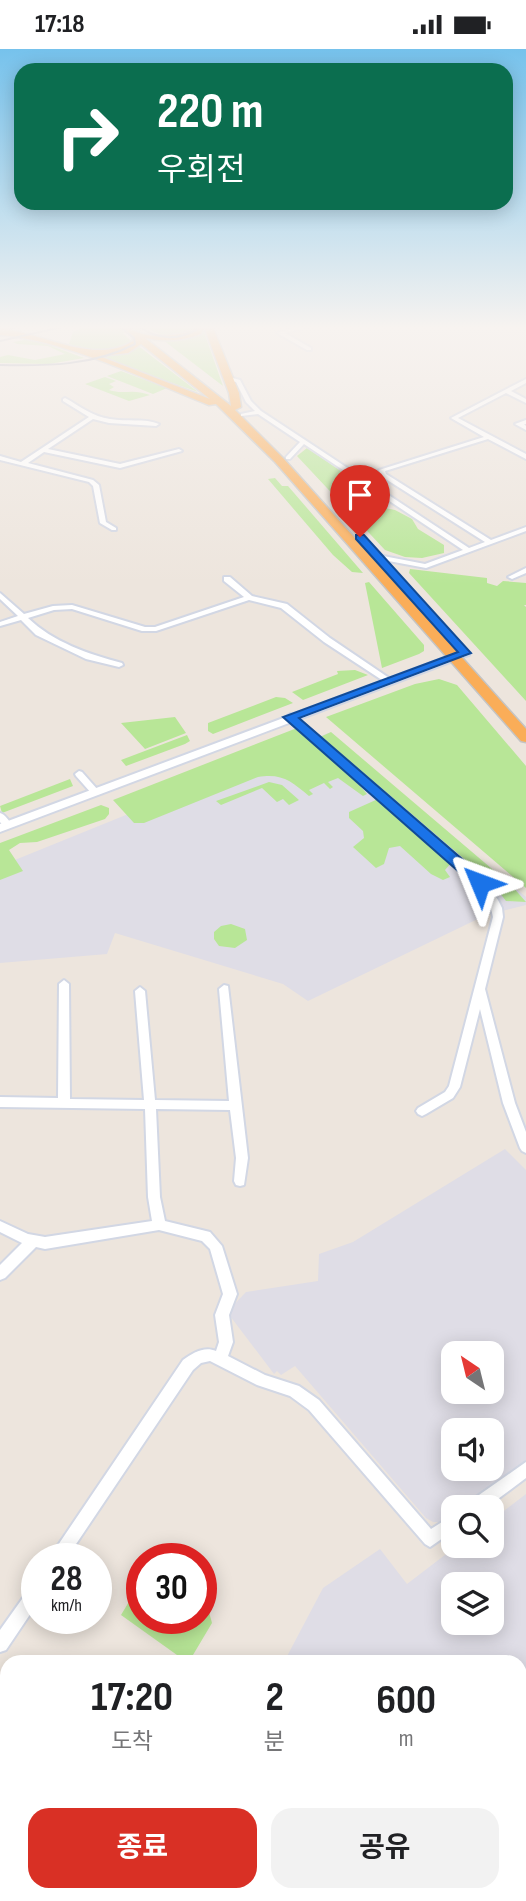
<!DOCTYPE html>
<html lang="ko">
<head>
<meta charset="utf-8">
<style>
  :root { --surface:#fff; --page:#f2f2f2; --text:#202124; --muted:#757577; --accent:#d93025 }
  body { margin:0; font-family:"Sofia Sans Condensed","Noto Sans KR",sans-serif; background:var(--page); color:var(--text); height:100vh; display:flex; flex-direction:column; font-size:26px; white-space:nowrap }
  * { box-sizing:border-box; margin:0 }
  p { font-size:23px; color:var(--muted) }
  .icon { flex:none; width:38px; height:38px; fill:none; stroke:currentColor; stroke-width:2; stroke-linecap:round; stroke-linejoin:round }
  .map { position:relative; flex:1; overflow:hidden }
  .details { position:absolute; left:0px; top:1606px; width:527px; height:247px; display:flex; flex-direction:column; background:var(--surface); border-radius:21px 21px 0 0; box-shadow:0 4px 18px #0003 }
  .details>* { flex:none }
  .banner { position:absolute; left:14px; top:14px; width:499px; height:147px; border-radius:21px; box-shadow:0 4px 18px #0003; background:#0b6e4f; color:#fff; overflow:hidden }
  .needle { width:46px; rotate:325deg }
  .tools { position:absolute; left:441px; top:1292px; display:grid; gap:14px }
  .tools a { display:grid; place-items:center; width:63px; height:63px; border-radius:14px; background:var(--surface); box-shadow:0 4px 18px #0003; font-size:35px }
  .speed { position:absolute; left:21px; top:1494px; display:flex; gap:14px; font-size:35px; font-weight:700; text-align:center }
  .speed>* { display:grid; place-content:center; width:91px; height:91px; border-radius:50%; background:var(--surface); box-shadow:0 4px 18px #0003; line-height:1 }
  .speed small { font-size:18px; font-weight:400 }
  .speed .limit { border:10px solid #d22; background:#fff; color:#111 }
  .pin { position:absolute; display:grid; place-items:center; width:60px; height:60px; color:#fff; margin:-72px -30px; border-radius:50% 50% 50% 0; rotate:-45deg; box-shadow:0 0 7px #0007 }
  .pin .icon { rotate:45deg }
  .me { position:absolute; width:77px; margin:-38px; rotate:314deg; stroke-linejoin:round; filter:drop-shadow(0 0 5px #0008) }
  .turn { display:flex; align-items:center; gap:24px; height:147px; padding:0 28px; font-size:32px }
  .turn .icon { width:91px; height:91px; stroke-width:2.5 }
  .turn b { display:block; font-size:49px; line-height:60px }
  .eta { display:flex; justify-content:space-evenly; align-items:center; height:119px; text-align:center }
  .eta b { font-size:42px; font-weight:700; line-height:49px }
  .action { display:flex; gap:14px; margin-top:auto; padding:14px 28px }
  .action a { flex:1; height:80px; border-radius:21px; background:var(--accent); color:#fff; font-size:28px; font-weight:700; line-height:80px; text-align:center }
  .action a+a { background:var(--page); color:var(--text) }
  .status { display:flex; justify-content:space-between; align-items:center; height:49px; padding:0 35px; background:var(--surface); direction:ltr }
  .status svg { height:19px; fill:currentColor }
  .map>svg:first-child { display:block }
  .industrial { fill:#dfdde6; fill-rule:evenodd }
  .green { fill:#b8e697 }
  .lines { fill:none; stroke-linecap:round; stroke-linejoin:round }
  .minor-casing { stroke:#d2d7e4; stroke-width:4 }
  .secondary-casing { stroke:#d2d7e4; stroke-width:4 }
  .primary-casing { stroke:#c4c4c4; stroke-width:3 }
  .trunk-casing { stroke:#c4c4c4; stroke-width:3 }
  .minor { fill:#fff; fill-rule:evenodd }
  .secondary { fill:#fff; fill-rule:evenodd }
  .primary { fill:#f6c65a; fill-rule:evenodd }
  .trunk { fill:#faad58; fill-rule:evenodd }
  .tram { stroke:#9fa4b6; stroke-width:2 }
  .route { fill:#1a73e8; stroke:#114b97; stroke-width:2 }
</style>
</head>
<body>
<div class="status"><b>17:18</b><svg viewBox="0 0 49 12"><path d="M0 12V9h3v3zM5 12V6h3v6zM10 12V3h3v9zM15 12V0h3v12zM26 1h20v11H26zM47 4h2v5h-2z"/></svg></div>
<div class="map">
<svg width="526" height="1852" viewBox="0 0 526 1852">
  <rect width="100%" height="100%" fill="#ede5dd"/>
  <!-- industrial -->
  <path class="industrial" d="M328 684 526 848V856L486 866 308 952 283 935 115 884 107 905 0 914V817Z
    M505 1100 526 1121V1411L462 1458H453V1464L442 1473H433L426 1469 295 1317 281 1326 277 1322 274 1325 227 1263 246 1243 318 1232 319 1205 353 1193ZM453 1304H492V1342H453ZM453 1381H492V1419H453Z
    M526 1445V1852H424L420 1846H520V1614L284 1613 323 1539 380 1500 407 1535 458 1496H492V1471ZM453 1535H492V1573H453Z"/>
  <!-- green -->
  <path class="green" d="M88 276H195V278C186 293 160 288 148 279L123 284 132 293C111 305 92 303 69 295L73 283Z
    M204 283 223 337 163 291H184Z
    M30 290 38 292 84 309 49 315 0 314V308L8 306 35 311 65 305 48 297 17 295 13 293Z
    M137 297 141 299 198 343 99 308Z
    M121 322 167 339 153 345 107 327Z
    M105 328 116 332 109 335 114 338 109 341C124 346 132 339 150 346L129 352 85 335Z
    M307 399 378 447 385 459 395 461 412 470 418 480 444 496V504L422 509 405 508 385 501 297 407Z
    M275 429 282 437H288L363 524 352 523 333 506 268 430Z
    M410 520 487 529V534L497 537 503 532 526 534V556H524L526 558V652L409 524Z
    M369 533 424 596V602L419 605 382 619 365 534Z
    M355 621 368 626 303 651 292 643 338 625 337 622Z
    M439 630 457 636 526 717V839L326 668 415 635Z
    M276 648 285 649 293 654 213 685 208 682V674Z
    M175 668 186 684 145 700 121 674Z
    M297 679 348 723 367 745 363 747 338 729 328 733 333 738 330 740 324 734 309 741 313 745 309 747C291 732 282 724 258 728L144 774H134L113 751Z
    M331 683 512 837 526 853 506 852 496 839 463 810 320 688Z
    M187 686 190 692 185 695 126 717 121 711Z
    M70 730 73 737 2 764 0 757Z
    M269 733 282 736 299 751 289 756 283 750 277 753 262 739 221 756 216 752Z
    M378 750 453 812 445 821 450 828 443 831 431 825 400 797 389 799 384 815 376 819 353 798 364 789 363 782 349 769V763Z
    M101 756 109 759V765L105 770 37 793 20 794 9 801 23 822 0 831V794Z
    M231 875 245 880 247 891 235 899 219 897 214 890V883L221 877Z
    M142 1531V1570H201V1558L209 1563 212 1574 190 1611H184L121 1566Z"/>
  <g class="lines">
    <defs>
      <path id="minor" d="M299 276H305L308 278 285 284 311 299V301H307L277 284 301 277Z
        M229 328 240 331 251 352 261 362 469 499 485 493 381 427 379 421 484 388 451 369 526 330V334L511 342 526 350V354L506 344 458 369 526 405V410L488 390 385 422 386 425 491 491 526 478V482L426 519 378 510 363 512V508L378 506 425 515 463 501 304 395 290 410H286V408L300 393 258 365 241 367V365L255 362 246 353 236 333 227 331 226 330Z
        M65 349C80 357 93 368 110 370 126 373 145 369 159 375L156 377 109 374 93 370 48 400 120 415 179 400 182 402 120 419 44 403 28 414 93 431 99 436 106 473 116 479V481H112L100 474 93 437 89 433 0 411V407L21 413 89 368 63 352V350Z
        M526 371V375H524L526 377V381L515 375Z
        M526 519V524L512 530 508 528Z
        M224 528H230L252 547 287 555 330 589 392 631 388 633H385L324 593 281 559 249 551 156 582H142L72 560 54 561 28 569C53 593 88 605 122 614L123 616 119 618 86 610 36 586 21 571 0 577V573L18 567 0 550V544L24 565 53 557 72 556 145 578H155L244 548 224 532Z
        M290 665 293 666 460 809 487 834 498 851 502 859 503 868 485 940 515 1054 526 1083V1104L522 1102 520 1099 503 1054 480 960 460 1038 453 1049 426 1065 422 1067 418 1065 416 1062 418 1059 445 1043 449 1037 493 868C489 844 471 830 454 813L287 670 286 668Z
        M79 722 82 723 98 741 100 743 98 745H92L76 727 75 725Z
        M0 764C5 765 9 772 12 776L10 778H4L0 773Z
        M64 931 69 935 70 1050 144 1051 135 942 140 938 145 942 155 1051 229 1052 219 940 224 936 228 937 248 1109 244 1136 240 1137 236 1136 234 1132 236 1109 230 1061 156 1060 160 1148 165 1172 210 1183 222 1197 237 1245 229 1266 233 1293 228 1307 265 1326 299 1337 319 1351 431 1480 453 1466V1482L430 1498 425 1495 309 1361 290 1347 257 1336 210 1312 201 1314 193 1321 66 1510H49L52 1505 183 1311C193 1304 204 1297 216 1302L219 1293 215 1266 223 1245 210 1200 202 1192 159 1181 45 1200 36 1198 5 1229 0 1231V1216L22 1194 0 1183V1172L28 1185 45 1188 152 1172 148 1148 145 1060 0 1058V1048L58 1049 59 935Z
        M526 1413V1429L487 1458H467L469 1453Z
        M37 1533V1555L6 1601 0 1603V1581L32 1536Z"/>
      <path id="secondary" d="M465 601 470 604 469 606 0 783V775Z"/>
      <path id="primary" d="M8 276H22L0 282V278Z"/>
      <path id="trunk" d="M119 276C129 276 130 281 139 284 155 289 178 287 194 281L197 276H212L239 344 241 358 235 361 283 409 526 680V693L521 692 275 413 216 355 209 356C146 331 66 291 0 286V280C42 283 95 317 133 292V288ZM204 278 229 344 231 357 145 289C165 293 182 292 201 285ZM141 295 210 350 99 307 128 304Z"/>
    </defs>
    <!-- minor casing -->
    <use href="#minor" class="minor-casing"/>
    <!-- secondary casing -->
    <use href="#secondary" class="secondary-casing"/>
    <!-- primary casing -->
    <use href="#primary" class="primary-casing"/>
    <!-- trunk casing -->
    <use href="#trunk" class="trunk-casing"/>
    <!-- minor -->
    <use href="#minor" class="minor"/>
    <!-- secondary -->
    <use href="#secondary" class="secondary"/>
    <!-- primary -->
    <use href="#primary" class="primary"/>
    <!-- trunk -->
    <use href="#trunk" class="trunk"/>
    <!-- tram -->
    <path class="tram" d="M137 276C156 291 175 292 196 281V276
      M0 292 71 276
      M0 316C46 317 93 317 135 295L134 289 118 276"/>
  </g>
  <!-- sky -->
  <linearGradient id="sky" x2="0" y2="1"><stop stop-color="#76c2ec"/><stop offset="0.52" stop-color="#f7f3f0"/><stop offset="1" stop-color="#f7f3f0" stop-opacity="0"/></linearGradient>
  <rect width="526" height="535" fill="url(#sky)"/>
  <!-- route -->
  <path class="route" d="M356 486H364L471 604 299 669 485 830 487 834 485 837H475L283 668 458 603 356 490Z"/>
</svg>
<div class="tools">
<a><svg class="needle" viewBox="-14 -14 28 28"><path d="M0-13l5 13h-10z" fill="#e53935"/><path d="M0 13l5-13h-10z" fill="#757577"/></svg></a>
<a><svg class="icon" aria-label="sound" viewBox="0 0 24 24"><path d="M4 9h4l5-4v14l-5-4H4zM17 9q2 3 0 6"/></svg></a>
<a><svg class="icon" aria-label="search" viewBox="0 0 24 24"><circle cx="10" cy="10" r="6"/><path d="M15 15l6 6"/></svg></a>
<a><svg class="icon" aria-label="layers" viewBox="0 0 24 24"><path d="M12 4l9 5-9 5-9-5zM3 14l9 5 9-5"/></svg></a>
</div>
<div class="speed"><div>28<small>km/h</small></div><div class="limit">30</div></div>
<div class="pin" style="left:360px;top:488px;background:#d93025"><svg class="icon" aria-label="arrive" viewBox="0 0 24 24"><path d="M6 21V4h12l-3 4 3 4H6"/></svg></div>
<svg class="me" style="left:480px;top:834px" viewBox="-20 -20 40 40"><path d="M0-17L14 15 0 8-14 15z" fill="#1a73e8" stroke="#fff" stroke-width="4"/></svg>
<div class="banner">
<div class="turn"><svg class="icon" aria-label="right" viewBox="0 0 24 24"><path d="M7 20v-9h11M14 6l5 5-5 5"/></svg><div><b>220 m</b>우회전</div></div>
</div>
<section class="details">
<div class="eta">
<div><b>17:20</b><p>도착</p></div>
<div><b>2</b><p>분</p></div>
<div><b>600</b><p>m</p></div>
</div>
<div class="action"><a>종료</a><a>공유</a></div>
</section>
</div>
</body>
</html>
